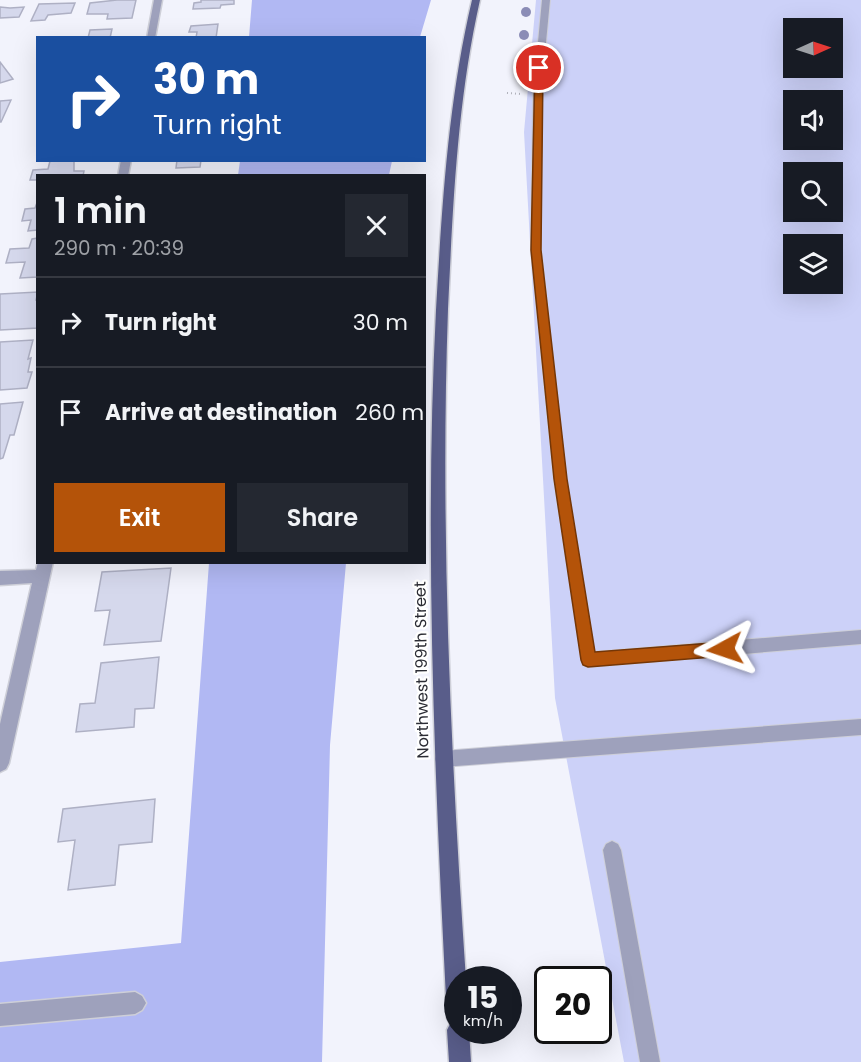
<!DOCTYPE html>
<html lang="en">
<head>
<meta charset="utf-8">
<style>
  :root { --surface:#171b24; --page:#242831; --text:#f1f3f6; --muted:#9ea1a6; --line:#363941; --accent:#b45309 }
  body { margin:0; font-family:Poppins,sans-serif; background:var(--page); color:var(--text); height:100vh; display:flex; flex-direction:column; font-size:22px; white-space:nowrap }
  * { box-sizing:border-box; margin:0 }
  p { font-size:20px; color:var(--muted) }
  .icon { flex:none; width:33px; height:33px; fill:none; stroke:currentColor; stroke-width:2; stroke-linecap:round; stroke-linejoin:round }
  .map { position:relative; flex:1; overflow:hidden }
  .sheet { position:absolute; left:36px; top:174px; width:390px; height:390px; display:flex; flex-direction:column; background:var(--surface); border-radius:0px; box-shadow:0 6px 24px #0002 }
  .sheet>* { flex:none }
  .guide { position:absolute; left:36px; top:36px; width:390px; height:126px; border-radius:0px; box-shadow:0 6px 24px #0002; background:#1a4fa0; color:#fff; overflow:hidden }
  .needle { width:39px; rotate:87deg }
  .buttons { position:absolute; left:783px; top:18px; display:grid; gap:12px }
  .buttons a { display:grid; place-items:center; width:60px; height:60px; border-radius:0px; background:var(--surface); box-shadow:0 6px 24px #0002; font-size:30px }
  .speed { position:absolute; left:444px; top:966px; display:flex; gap:12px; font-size:30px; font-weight:700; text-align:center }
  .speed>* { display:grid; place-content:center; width:78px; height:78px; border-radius:50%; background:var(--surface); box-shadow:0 6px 24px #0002; line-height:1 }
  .speed small { font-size:15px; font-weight:400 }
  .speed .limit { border:3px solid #111; border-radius:9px; background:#fff; color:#111 }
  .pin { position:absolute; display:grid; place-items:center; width:51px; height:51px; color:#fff; margin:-26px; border:3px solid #fff; border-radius:50%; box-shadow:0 2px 6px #0007 }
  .me { position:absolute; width:66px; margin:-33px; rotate:265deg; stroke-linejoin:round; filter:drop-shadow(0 0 4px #0008) }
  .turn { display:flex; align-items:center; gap:21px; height:126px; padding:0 18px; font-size:27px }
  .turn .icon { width:78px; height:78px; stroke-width:2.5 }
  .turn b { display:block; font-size:42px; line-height:51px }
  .round { display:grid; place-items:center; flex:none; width:63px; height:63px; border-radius:0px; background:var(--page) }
  .head { display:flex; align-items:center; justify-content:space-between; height:102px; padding:0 18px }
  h1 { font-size:36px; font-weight:600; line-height:45px }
  .action { display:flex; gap:12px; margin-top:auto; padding:12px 18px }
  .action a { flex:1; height:69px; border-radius:0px; background:var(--accent); color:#fff; font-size:24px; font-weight:600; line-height:69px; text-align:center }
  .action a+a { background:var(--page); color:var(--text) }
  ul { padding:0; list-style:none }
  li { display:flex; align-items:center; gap:18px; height:90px; padding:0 18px; border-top:2px solid var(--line) }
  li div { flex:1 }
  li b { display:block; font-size:22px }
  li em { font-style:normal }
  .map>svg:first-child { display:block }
  .green { fill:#ccd1f8; fill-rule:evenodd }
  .forest { fill:#b1b8f3 }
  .building { fill:#d5d8ec; stroke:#aeb0c4; stroke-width:1.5 }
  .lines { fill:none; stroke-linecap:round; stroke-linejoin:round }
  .lane-casing { stroke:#cecfd8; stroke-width:2 }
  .street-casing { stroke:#cecfd8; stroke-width:3 }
  .primary-casing { stroke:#cecfd8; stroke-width:3 }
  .path { stroke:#b1b2bb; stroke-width:2; stroke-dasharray:1 3; stroke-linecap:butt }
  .lane { fill:#9ea1bc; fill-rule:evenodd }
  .street { fill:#9ea1bc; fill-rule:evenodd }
  .primary { fill:#595d8a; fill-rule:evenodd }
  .tree { fill:#8b8cb6 }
  .route { fill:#b45309; stroke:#753606; stroke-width:1.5 }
  .labels { text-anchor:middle; stroke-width:4.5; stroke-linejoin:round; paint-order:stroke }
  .street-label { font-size:16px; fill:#2b2c34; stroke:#fff }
</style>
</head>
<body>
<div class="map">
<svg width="861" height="1062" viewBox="0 0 861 1062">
  <rect width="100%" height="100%" fill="#f2f3fc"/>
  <!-- green -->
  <path class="green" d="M536 0H861V1062H624L555 698 524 132ZM794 28H832V68H794ZM794 100H832V140H794ZM794 172H832V212H794ZM794 244H832V284H794Z"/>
  <!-- forest -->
  <path class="forest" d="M252 0H431L420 37H249Z
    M240 161V160L392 161 389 175H238Z
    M209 563H346L330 745 322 1062H0V962L181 943Z"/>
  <!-- building -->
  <path class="building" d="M117 0H136L132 18 107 19 108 14H87L90 3Z
    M201 0H234V4L221 5 220 8 193 9 194 3 201 2Z
    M75 3 71 13 48 15 45 20 31 21 39 4Z
    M0 7 10 8 24 7 19 17 0 18Z
    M218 24 216 38H196L197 32H189L191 26Z
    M112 29 110 38H88L90 30Z
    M0 62 13 79 0 83Z
    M11 100 1 122H0V101Z
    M74 160V171H84L83 176H38V180H30L33 170 48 169 50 161Z
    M177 160H201L200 167 176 168Z
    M38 200V230L28 231 31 220 22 221 25 209 35 208Z
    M38 238V277L20 278 25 262 6 263 10 249 29 248 32 239Z
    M38 292 36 300H38V328L0 330V294Z
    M33 340 28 359 31 358 28 372H32L27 388 0 390V342Z
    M23 402 14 435H10L3 458 0 459V404Z
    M171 568 161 641 104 645 110 610 95 611 102 572Z
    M159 657 154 708 135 709 134 727 76 732 80 704 95 703 101 663Z
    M155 799 152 842 119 845 115 885 68 890 75 840 58 842 63 809Z"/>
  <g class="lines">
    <defs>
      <path id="lane" d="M542 0H550L541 95V250L566 479 594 652 861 630V644L588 667 583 665 554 479 531 250 533 95Z
        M861 719V735L443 767 437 765 435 759 437 753 443 751Z
        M612 841 618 844 621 850 660 1062H640L603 850 606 844Z"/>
      <path id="street" d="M154 0H162L155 38H147Z
        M121 160H131L128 176H118Z
        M38 562H53L9 763 6 769 0 772V724L32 583 0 585V571L36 570Z
        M135 992 142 996 146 1003 142 1010 135 1014 0 1026V1004Z"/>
      <path id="primary" d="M472 0H480C457 102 453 205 448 309 440 533 451 756 466 980H458V1030H469L471 1062H449L447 1030 450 1024 447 1018C435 782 424 546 436 310 442 206 448 102 472 0Z"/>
    </defs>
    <!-- lane casing -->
    <use href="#lane" class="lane-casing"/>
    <!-- street casing -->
    <use href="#street" class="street-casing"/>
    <!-- primary casing -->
    <use href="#primary" class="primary-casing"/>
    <!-- path -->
    <path class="path" d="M507 93 521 94"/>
    <!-- lane -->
    <use href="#lane" class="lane"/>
    <!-- street -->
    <use href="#street" class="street"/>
    <!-- primary -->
    <use href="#primary" class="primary"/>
  </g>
  <!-- trees -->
  <g class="tree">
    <circle cx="526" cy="12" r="5"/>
    <circle cx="524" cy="35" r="5"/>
  </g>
  <!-- route -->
  <path class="route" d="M539 65 543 68 541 250 567 479 595 652 725 642 730 644 732 649 730 654 725 656 588 667 583 665 581 660 554 479 531 250 535 68Z"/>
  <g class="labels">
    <!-- street labels -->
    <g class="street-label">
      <text transform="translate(421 670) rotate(-91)" y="6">Northwest 199th Street</text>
    </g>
  </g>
</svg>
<div class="buttons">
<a><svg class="needle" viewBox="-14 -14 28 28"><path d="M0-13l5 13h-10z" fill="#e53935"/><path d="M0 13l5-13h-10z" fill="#9ea1a6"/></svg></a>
<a><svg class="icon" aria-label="sound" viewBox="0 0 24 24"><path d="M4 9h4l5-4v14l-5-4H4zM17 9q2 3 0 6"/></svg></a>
<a><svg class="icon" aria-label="search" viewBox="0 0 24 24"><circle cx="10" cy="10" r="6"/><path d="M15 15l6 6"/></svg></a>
<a><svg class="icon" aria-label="layers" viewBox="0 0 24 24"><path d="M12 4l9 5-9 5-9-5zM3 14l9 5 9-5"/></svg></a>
</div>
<div class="speed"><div>15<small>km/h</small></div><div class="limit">20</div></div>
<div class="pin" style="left:539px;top:68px;background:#d93025"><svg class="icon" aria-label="arrive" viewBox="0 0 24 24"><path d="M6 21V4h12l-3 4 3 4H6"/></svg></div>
<svg class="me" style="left:725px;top:649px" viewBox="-20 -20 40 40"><path d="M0-17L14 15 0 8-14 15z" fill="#b45309" stroke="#fff" stroke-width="4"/></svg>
<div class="guide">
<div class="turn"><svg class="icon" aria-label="right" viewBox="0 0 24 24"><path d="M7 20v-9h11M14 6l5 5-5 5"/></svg><div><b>30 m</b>Turn right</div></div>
</div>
<section class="sheet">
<div class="head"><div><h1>1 min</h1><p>290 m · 20:39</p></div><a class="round"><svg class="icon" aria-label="close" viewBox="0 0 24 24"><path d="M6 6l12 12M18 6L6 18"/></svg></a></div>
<ul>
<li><svg class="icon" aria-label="right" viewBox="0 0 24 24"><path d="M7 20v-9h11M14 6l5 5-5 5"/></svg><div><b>Turn right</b></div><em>30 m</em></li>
<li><svg class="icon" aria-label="arrive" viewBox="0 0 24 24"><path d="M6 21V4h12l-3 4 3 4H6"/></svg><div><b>Arrive at destination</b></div><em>260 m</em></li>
</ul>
<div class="action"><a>Exit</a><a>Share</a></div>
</section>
</div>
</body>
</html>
